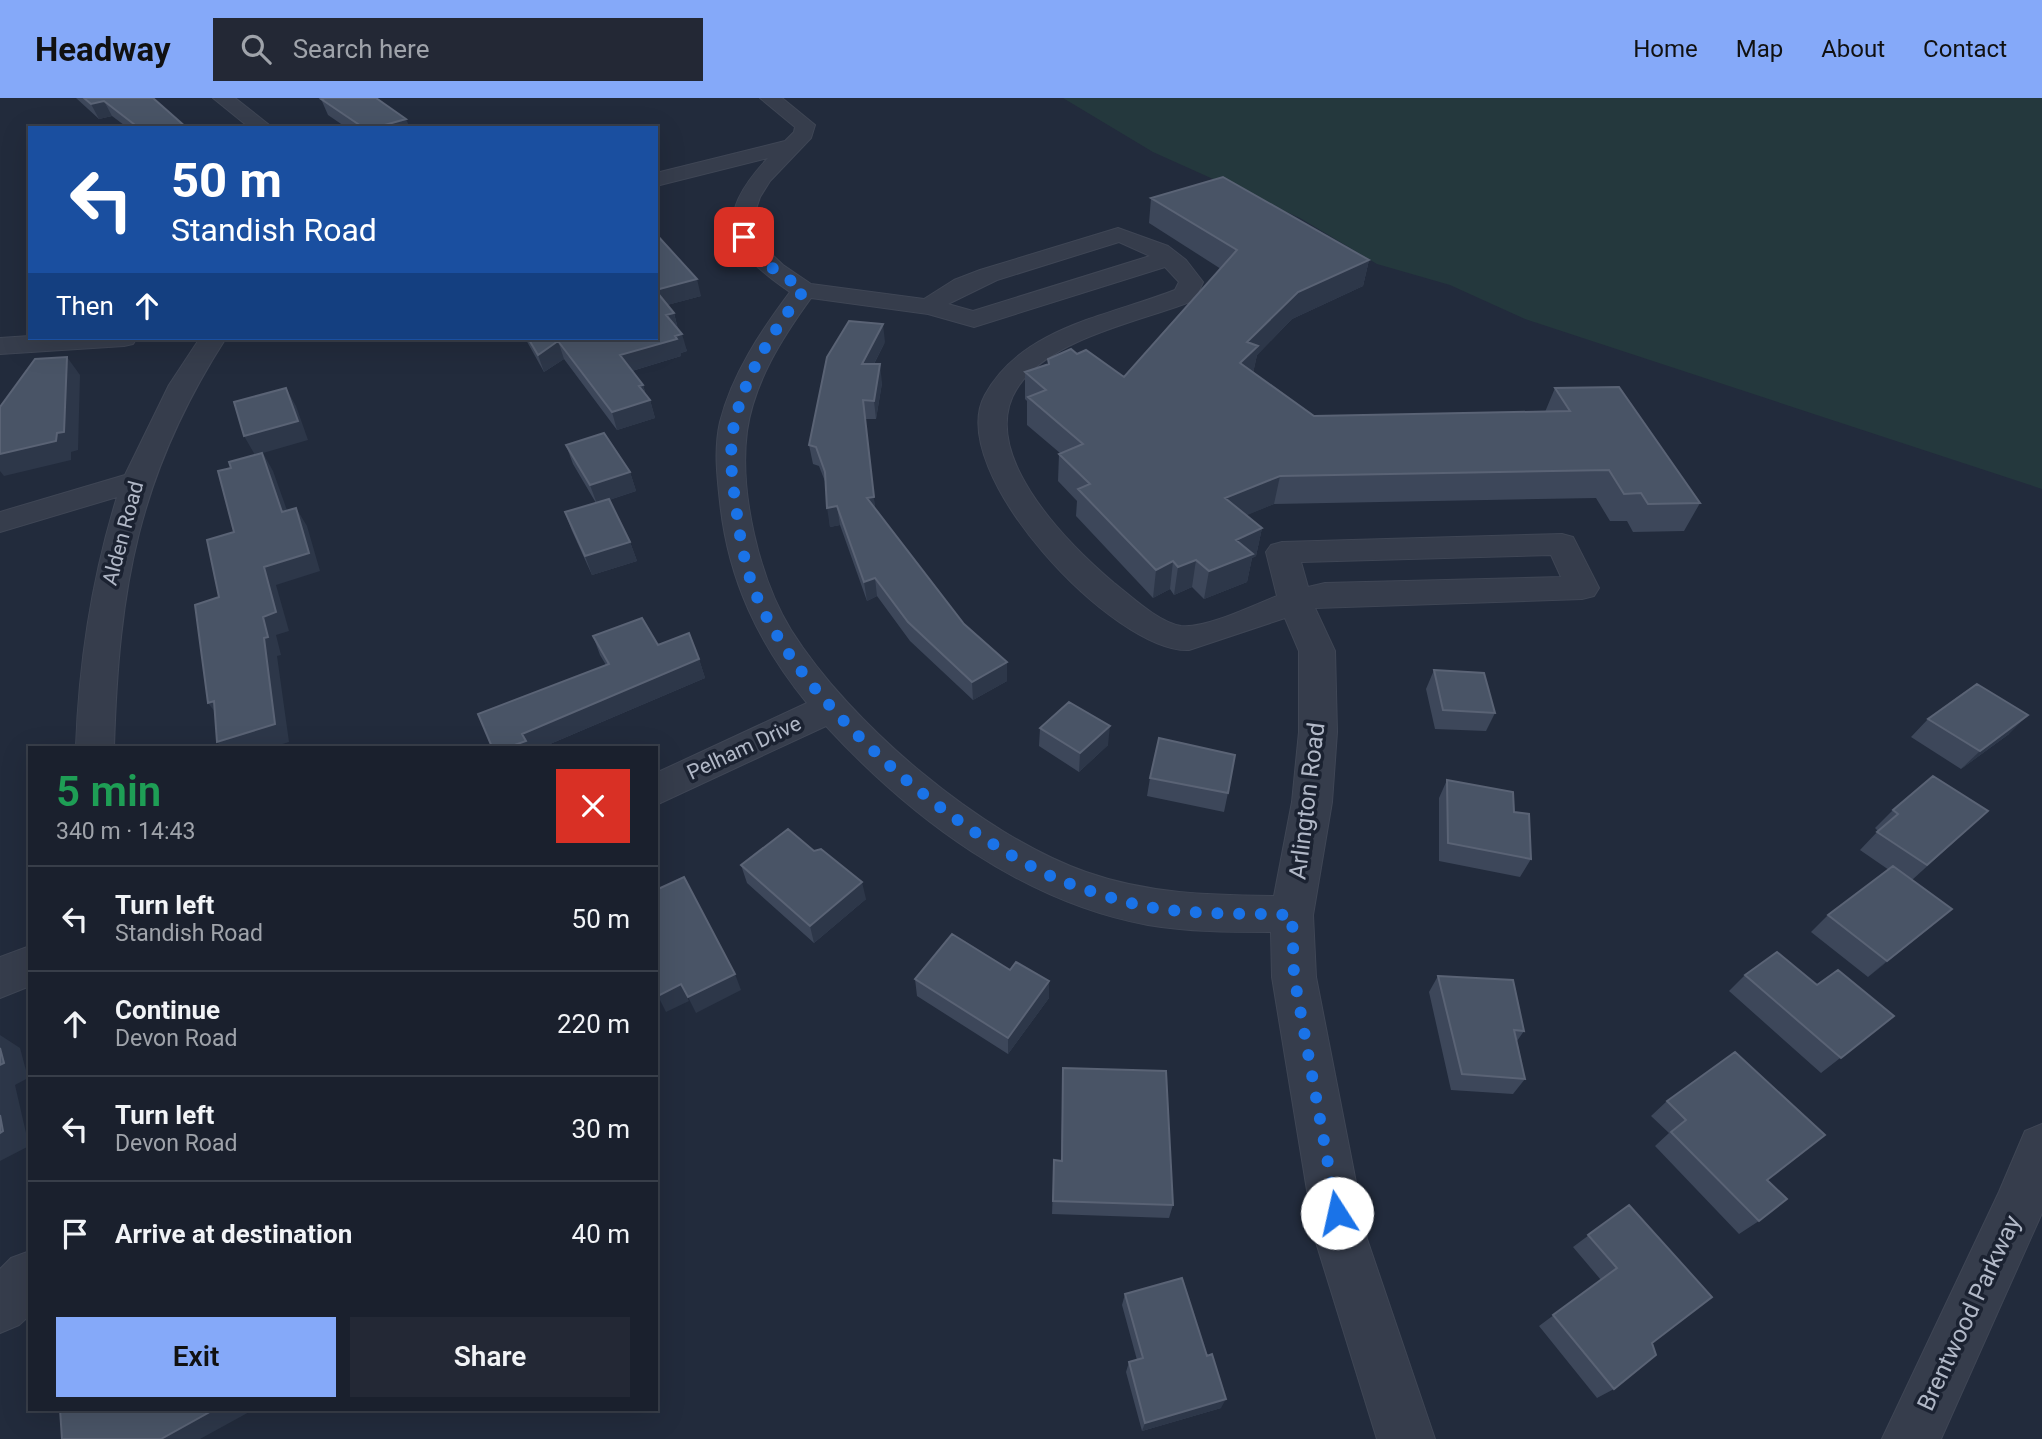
<!DOCTYPE html>
<html lang="en">
<head>
<meta charset="utf-8">
<style>
  :root { --surface:#1a202d; --page:#232835; --text:#f1f3f6; --muted:#9fa3aa; --line:#383e49; --accent:#85a9f9 }
  body { margin:0; font-family:Roboto,sans-serif; background:var(--page); color:var(--text); height:100vh; display:flex; flex-direction:column; font-size:26px; white-space:nowrap }
  * { box-sizing:border-box; margin:0 }
  p { font-size:23px; color:var(--muted) }
  .icon { flex:none; width:38px; height:38px; fill:none; stroke:currentColor; stroke-width:2; stroke-linecap:round; stroke-linejoin:round }
  .map { position:relative; flex:1; overflow:hidden }
  .panel { position:absolute; left:28px; top:648px; width:630px; height:665px; display:flex; flex-direction:column; background:var(--surface); border-radius:0px; box-shadow:0 7px 28px #0002,0 0 0 2px var(--line) }
  .panel>* { flex:none }
  .top-card { position:absolute; left:28px; top:28px; width:630px; height:214px; border-radius:0px; box-shadow:0 7px 28px #0002,0 0 0 2px var(--line); background:#1a4fa0; color:#fff; overflow:hidden }
  .pin { position:absolute; display:grid; place-items:center; width:60px; height:60px; color:#fff; margin:-30px; border-radius:14px; box-shadow:0 4px 10px #0006 }
  .me { position:absolute; width:77px; margin:-38px; rotate:350deg; stroke-linejoin:round; filter:drop-shadow(0 0 5px #0008) }
  .turn { display:flex; align-items:center; gap:24px; height:147px; padding:0 28px; font-size:32px }
  .turn .icon { width:91px; height:91px; stroke-width:2.5 }
  .turn b { display:block; font-size:49px; line-height:60px }
  .then { display:flex; align-items:center; height:66px; padding:0 28px; background:#0003; gap:14px; font-size:26px }
  .round { display:grid; place-items:center; flex:none; width:74px; height:74px; border-radius:0px; background:var(--page) }
  .head { display:flex; align-items:center; justify-content:space-between; height:119px; padding:0 28px }
  h1 { font-size:42px; font-weight:600; line-height:52px; color:#1e9e55 }
  .button { display:flex; gap:14px; margin-top:auto; padding:14px 28px }
  .button a { flex:1; height:80px; border-radius:0px; background:var(--accent); color:#111; font-size:28px; font-weight:600; line-height:80px; text-align:center }
  .button a+a { background:var(--page); color:var(--text) }
  ul { padding:0; list-style:none }
  li { display:flex; align-items:center; gap:21px; height:105px; padding:0 28px; border-top:2px solid var(--line) }
  li div { flex:1 }
  li b { display:block; font-size:26px }
  li em { font-style:normal }
  header { display:flex; align-items:center; gap:42px; box-sizing:border-box; height:98px; padding:0 35px; background:var(--accent); color:#111 }
  header strong { font-size:33px }
  nav { display:flex; gap:38px; margin-inline-start:auto; font-size:24px }
  .search { width:490px; height:63px; background:var(--page); display:flex; align-items:center; gap:18px; box-sizing:border-box; padding:0 24px; border-radius:0px; color:var(--muted); font-size:26px }
  .map>svg:first-child { display:block }
  .green { fill:#24383d }
  .lines { fill:none; stroke-linecap:round; stroke-linejoin:round }
  .minor-casing { stroke:#3f4655; stroke-width:2 }
  .minor { fill:#363d4c; fill-rule:evenodd }
  .wall { fill:#3d475a }
  .shaded-wall { fill:#2d3749 }
  .building { fill:#495466; stroke:#5a6375; stroke-width:2 }
  .route { stroke:#1a73e8; stroke-width:12; stroke-dasharray:0 21.6 }
  .labels { text-anchor:middle; stroke-width:7; stroke-linejoin:round; paint-order:stroke }
  .street-label { font-size:21px; fill:#b1b8c7; stroke:#1b2231 }
  .near-street-label { font-size:24px; fill:#b1b8c7; stroke:#1b2231 }
</style>
</head>
<body>
<header>
<strong>Headway</strong>
<div class="search"><svg class="icon" aria-label="search" viewBox="0 0 24 24"><circle cx="10" cy="10" r="6"/><path d="M15 15l6 6"/></svg>Search here</div>
<nav><a>Home</a><a>Map</a><a>About</a><a>Contact</a></nav>
</header>
<div class="map">
<svg width="2042" height="1341" viewBox="0 0 2042 1341">
  <rect width="100%" height="100%" fill="#222b3c"/>
  <!-- green -->
  <path class="green" d="M1063 0H2042V391L1525 221 1450 187 1377 166 1300 120 1153 54Z"/>
  <g class="lines">
    <defs>
      <path id="minor" d="M213 0H235L273 30H250Z
        M760 0H782L815 27 811 40 770 83 760 99 754 117 756 135 764 149 783 167 811 186 924 201 954 182 980 172 1118 130 1168 148 1186 162 1203 184 1195 202C1142 223 1060 238 1023 282 968 348 1067 445 1114 485 1132 499 1158 524 1181 528 1205 531 1254 507 1277 498L1266 454 1271 447 1282 444 1562 436 1573 439 1599 490 1594 498 1582 501 1315 510 1335 553 1337 634 1332 704 1313 817 1316 879 1367 1141 1435 1341H1377L1315 1141 1272 879 1271 834C1230 834 1189 834 1148 827 1022 804 911 720 826 628L656 707V675L807 605C758 545 728 481 720 404 717 377 714 351 720 324 732 276 761 233 790 194 726 150 712 120 768 60L656 88V75L785 43 794 34 795 29ZM1119 144 1150 158 973 213 948 206 997 182ZM1165 169 1179 184 1175 192C1109 218 1022 229 985 297 943 373 1114 555 1189 552L1285 520 1299 553V634L1292 704 1274 798C1210 797 1148 796 1086 774 981 737 850 626 791 532 759 480 739 394 747 333 754 284 782 240 811 200L928 216 974 229ZM1551 457 1561 479 1325 485 1308 489 1301 464Z
        M30 238V240H137L133 246 124 248 0 256V240Z
        M200 240H226C138 377 119 489 114 649H76C79 564 92 480 117 399L0 434V414L125 377 169 287Z
        M30 848V888L0 900V859Z
        M2042 1026V1115L1941 1341H1882L1999 1094 2025 1033Z
        M30 1153V1217L19 1227 0 1235V1171L11 1160Z"/>
    </defs>
    <!-- minor casing -->
    <use href="#minor" class="minor-casing"/>
    <!-- minor -->
    <use href="#minor" class="minor"/>
  </g>
  <!-- wall -->
  <path class="wall" d="M76 0H153L187 30H128L112 18 99 21Z
    M321 1 410 30H347L328 17Z
    M1151 100 1369 162 1363 188 1292 221 1257 257 1253 275 1314 318 1545 314 1555 290 1700 405 1684 433 1633 434 1627 423H1610L1596 400 1274 406 1246 417 1262 430 1256 458 1252 460 1247 484 1204 501 1192 489 1174 497 1170 491 1153 500 1076 418 1077 403 1058 383 1059 356 1060 355 1027 327V303L1025 301V274L1048 266V261L1077 256 1124 279 1221 171 1149 125Z
    M656 136 701 198 667 207 674 215 678 231 687 253 681 255V258L632 273 643 287 646 297 650 302 655 320 617 332 564 261 544 274 525 240H656Z
    M885 244 874 266 882 285 876 321H865L875 411 1007 583 973 602 910 543 877 498 867 503 840 427 830 429 826 386 819 368 813 366 809 347Z
    M566 347 630 374 636 393 609 402 630 444 637 463 592 477 572 433 565 414 596 405 573 366Z
    M593 538 658 547 699 561 705 580 543 649H492L606 567 600 557Z
    M1434 572 1495 615 1486 633 1435 631 1426 591Z
    M1928 621 2009 636 1961 671 1911 639Z
    M1040 630 1108 647 1079 674 1039 648Z
    M1150 680 1228 695 1224 714 1147 698Z
    M1447 682 1514 714 1531 761 1520 779 1439 763V700Z
    M1893 712 1988 713 1912 782 1952 811 1868 879 1811 834 1828 817 1889 772 1860 752 1878 733 1875 730Z
    M741 767 866 801 814 845 747 785Z
    M1010 872 1049 883V900L1008 956 917 898 915 881Z
    M1745 877 1817 887 1894 918 1821 975 1729 893Z
    M1438 878 1524 933 1517 943 1525 981 1513 996 1451 992 1429 894Z
    M1063 970 1173 1107 1169 1120 1052 1116 1054 1062 1061 1063Z
    M1667 1003 1767 1082 1759 1123 1739 1136 1655 1048 1669 1035 1651 1018Z
    M1629 1107 1652 1245 1614 1291 1597 1300 1539 1228 1601 1182 1573 1149Z
    M1125 1196 1207 1258 1221 1310 1142 1333 1126 1274 1129 1264 1137 1262 1122 1207Z"/>
  <!-- shaded-wall -->
  <path class="shaded-wall" d="M104 3 112 18 99 21 91 6Z
    M406 21 410 30H374Z
    M1369 162 1363 188 1292 221 1257 257 1253 275 1240 265 1247 244 1298 194Z
    M697 181 701 198 660 209 656 192Z
    M674 215 678 232 666 217Z
    M883 226 885 244 864 285 862 266Z
    M682 236 687 253 681 255V258L625 275 620 257Z
    M558 243 564 261 544 274 538 257Z
    M67 259 80 277 78 352 71 354V362L4 378 0 373V356Z
    M880 266 882 285 876 321 874 303Z
    M643 287 647 303 650 302 655 320 617 332 612 314 639 288Z
    M286 290 296 308 308 342 263 355 273 373 294 432 282 414 255 357 244 338Z
    M865 321 876 418 867 400Z
    M630 374 636 393 597 406 590 387Z
    M1280 378 1274 406 1221 428 1225 400Z
    M837 408 840 427 830 429 827 410Z
    M296 410 307 428 320 473 276 487 289 533 276 537 281 557 277 558 289 644 273 649H222L217 644 264 540V469Z
    M1262 430 1256 458 1252 460 1247 484 1204 501 1209 473 1236 442Z
    M630 444 637 463 592 477 585 458Z
    M1196 462 1192 489 1174 497 1178 469Z
    M1173 463 1170 491 1153 500 1156 472Z
    M875 480 877 498 867 503 864 484Z
    M699 561 705 580 543 649H509L522 636Z
    M1007 564V583L973 602 972 584Z
    M214 603 222 623 208 605Z
    M2028 617 2009 636 1961 671 1980 653Z
    M1110 628 1108 647 1079 674 1080 655Z
    M862 784 866 801 814 845 810 828Z
    M1952 811 1932 828 1868 879 1887 863Z
    M735 876 741 892 696 915 688 899Z
    M1049 883V900L1008 956V940Z
    M681 886 689 903 666 914 658 898Z
    M0 937 20 950 28 980 15 987 29 1048 0 1063Z
    M1226 1301 1221 1310 1142 1333 1145 1325Z
    M215 1311H250L251 1313 200 1341H161Z"/>
  <!-- building -->
  <path class="building" d="M84 0H153L187 30H139L104 3 91 6Z
    M325 0H376L406 21 374 30H364L321 1Z
    M1223 79 1369 162 1298 194 1247 244 1258 248 1240 265 1314 318 1570 313 1555 290 1619 289 1700 405 1648 406 1641 395 1624 396 1609 372 1280 378 1225 400 1262 430 1236 442 1253 456 1209 473 1196 462 1178 469 1173 463 1156 472 1078 391 1090 386 1059 356 1083 346 1028 299 1046 292 1025 274 1049 266 1048 261 1071 251 1077 256 1086 252 1124 279 1237 152 1151 100Z
    M656 136 697 181 656 192Z
    M656 193 674 215 666 217 682 236 675 238 677 241 620 257 643 287 639 288 650 302 612 314 558 243 538 257 528 240H656Z
    M849 223 883 226 862 266H880L874 303 863 302 874 399 867 400 964 526 1007 564 972 584 908 524 875 480 864 484 837 408 827 410 825 374 816 349 809 347 827 259Z
    M67 259 64 334 57 335 56 343 0 356V309L35 261Z
    M286 290 298 323 244 338 234 304Z
    M604 335 630 374 590 387 566 347Z
    M262 355 282 414 296 410 309 455 264 469 276 514 263 519 268 539 264 540 275 626 217 644 214 603 208 605 195 507 219 499 207 442 234 434 218 373 231 370 229 364Z
    M609 401 630 444 585 458 565 414Z
    M642 520 658 547 689 535 699 561 522 636 526 643 509 649H492L478 616 609 566 593 538Z
    M1434 572 1484 575 1495 615 1443 612Z
    M1977 586 2028 617 1980 653 1928 621Z
    M1069 604 1110 628 1080 655 1040 630Z
    M1159 640 1235 657 1228 695 1150 680Z
    M1933 678 1988 713 1927 767 1877 734 1898 716 1893 712Z
    M1447 682 1513 694 1514 714 1529 716 1531 761 1448 745Z
    M788 731 814 753 821 751 862 784 810 828 741 767Z
    M1893 768 1952 811 1887 863 1828 817Z
    M684 779 735 876 688 899 681 886 658 898 656 894V805L658 804 656 801V792Z
    M952 836 1010 872 1016 864 1049 883 1008 940 915 881Z
    M1777 854 1817 887 1838 872 1894 918 1841 960 1745 877Z
    M1438 878 1513 882 1524 933 1514 932 1525 981 1462 976Z
    M0 950 4 965 0 967Z
    M1735 954 1825 1037 1767 1082 1787 1101 1759 1123 1671 1034 1686 1022 1667 1003Z
    M1063 970 1166 973 1173 1107 1053 1103 1054 1062 1062 1063Z
    M0 1017 3 1033 0 1035Z
    M1629 1107 1712 1199 1652 1245 1656 1257 1614 1291 1553 1217 1617 1170 1588 1137Z
    M1182 1180 1207 1258 1212 1256 1226 1301 1145 1325 1129 1264 1143 1260 1125 1196Z
    M60 1311H215L161 1341H62Z"/>
  <g class="lines">
    <!-- route -->
    <path class="route" d="M744 139 758 160 804 192C774 232 747 273 735 322 729 348 731 376 735 401 739 433 743 464 755 494 798 603 948 731 1053 779 1076 789 1124 805 1149 809 1195 817 1245 815 1292 817L1294 878 1337 1115"/>
  </g>
  <g class="labels">
    <!-- street labels -->
    <g class="street-label">
      <text transform="translate(123 435) rotate(-75)" y="7">Alden Road</text>
      <text transform="translate(744 650) rotate(-25)" y="7">Pelham Drive</text>
    </g>
    <!-- near-street labels -->
    <g class="near-street-label">
      <text transform="translate(1307 703) rotate(-83)" y="8">Arlington Road</text>
      <text transform="translate(1969 1215) rotate(-65)" y="8">Brentwood Parkway</text>
    </g>
  </g>
</svg>
<div class="pin" style="left:744px;top:139px;background:#d93025"><svg class="icon" aria-label="arrive" viewBox="0 0 24 24"><path d="M6 21V4h12l-3 4 3 4H6"/></svg></div>
<svg class="me" style="left:1337px;top:1115px" viewBox="-20 -20 40 40"><circle r="19" fill="#fff"/><path d="M0-13L10 11 0 6-10 11z" fill="#1a73e8"/></svg>
<div class="top-card">
<div class="turn"><svg class="icon" aria-label="left" viewBox="0 0 24 24"><path d="M17 20v-9H6M10 6l-5 5 5 5"/></svg><div><b>50 m</b>Standish Road</div></div>
<div class="then">Then<svg class="icon" aria-label="ahead" viewBox="0 0 24 24"><path d="M12 20V5M6 11l6-6 6 6"/></svg></div>
</div>
<section class="panel">
<div class="head"><div><h1>5 min</h1><p>340 m · 14:43</p></div><a class="round" style="background:#d93025;color:#fff"><svg class="icon" aria-label="close" viewBox="0 0 24 24"><path d="M6 6l12 12M18 6L6 18"/></svg></a></div>
<ul>
<li><svg class="icon" aria-label="left" viewBox="0 0 24 24"><path d="M17 20v-9H6M10 6l-5 5 5 5"/></svg><div><b>Turn left</b><p>Standish Road</p></div><em>50 m</em></li>
<li><svg class="icon" aria-label="ahead" viewBox="0 0 24 24"><path d="M12 20V5M6 11l6-6 6 6"/></svg><div><b>Continue</b><p>Devon Road</p></div><em>220 m</em></li>
<li><svg class="icon" aria-label="left" viewBox="0 0 24 24"><path d="M17 20v-9H6M10 6l-5 5 5 5"/></svg><div><b>Turn left</b><p>Devon Road</p></div><em>30 m</em></li>
<li><svg class="icon" aria-label="arrive" viewBox="0 0 24 24"><path d="M6 21V4h12l-3 4 3 4H6"/></svg><div><b>Arrive at destination</b></div><em>40 m</em></li>
</ul>
<div class="button"><a>Exit</a><a>Share</a></div>
</section>
</div>
</body>
</html>
